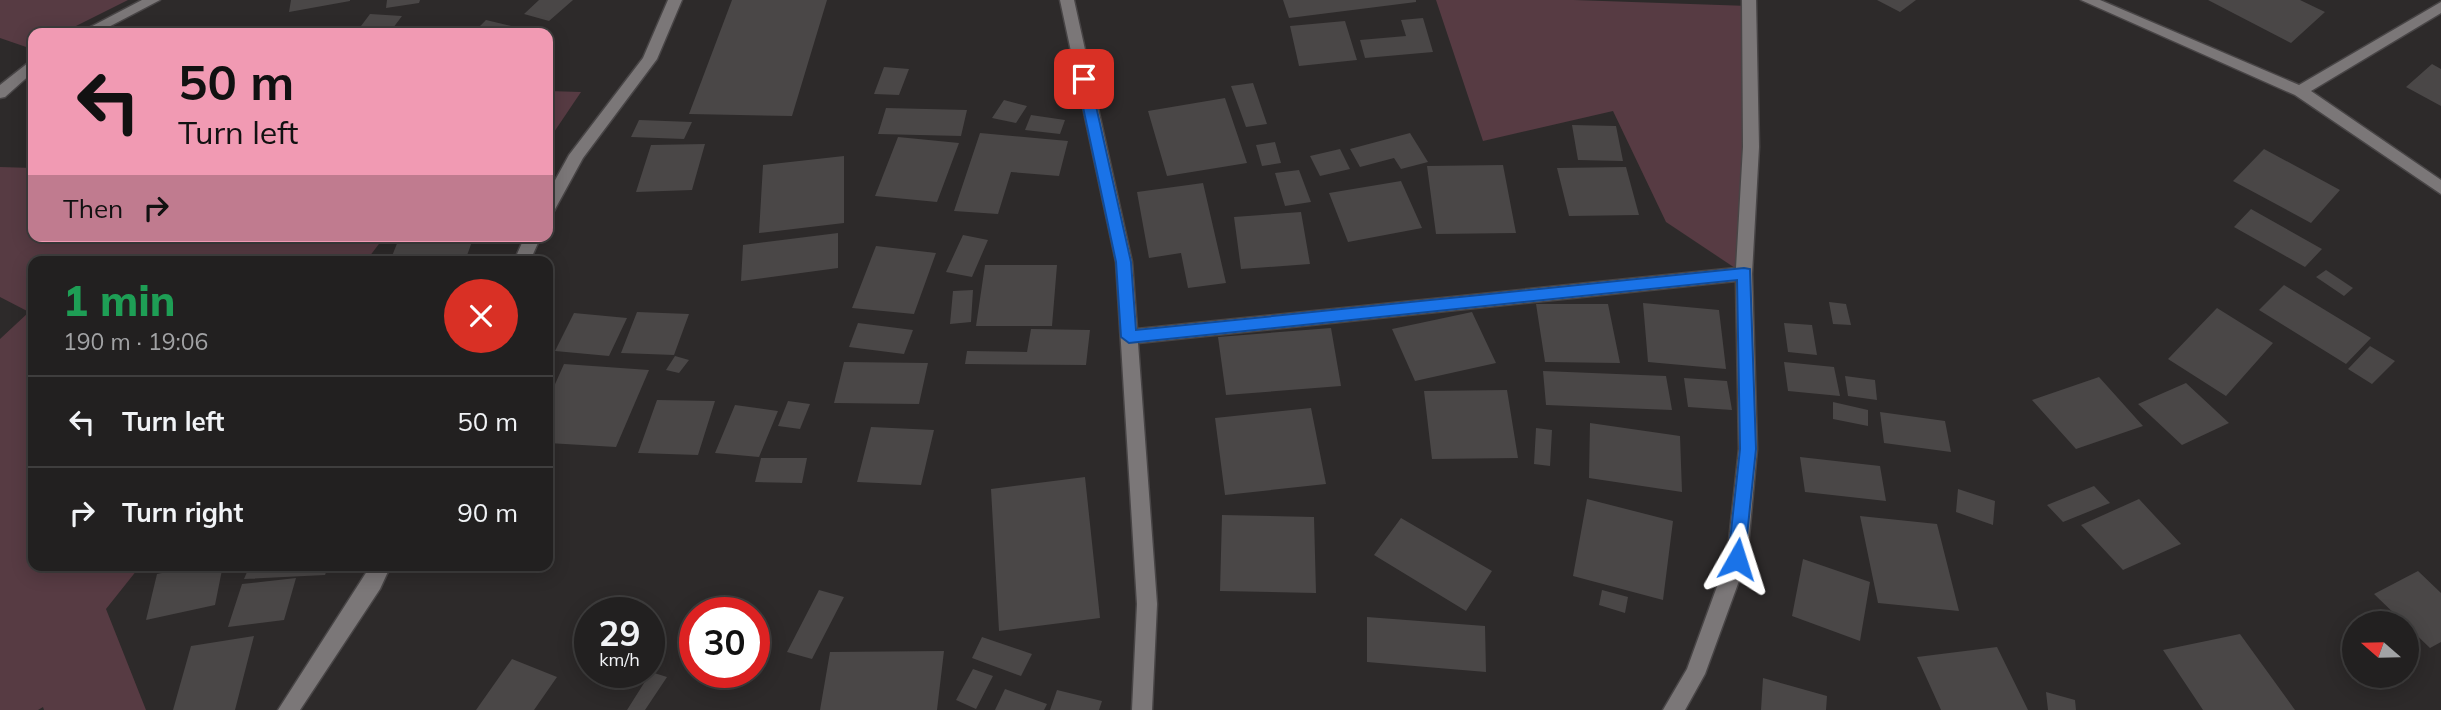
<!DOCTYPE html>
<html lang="en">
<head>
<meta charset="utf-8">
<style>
  :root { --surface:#222020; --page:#2a2829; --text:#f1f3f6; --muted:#a2a3a5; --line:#3f3e3e }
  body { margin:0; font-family:Mulish,sans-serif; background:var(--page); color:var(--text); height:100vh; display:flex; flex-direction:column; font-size:26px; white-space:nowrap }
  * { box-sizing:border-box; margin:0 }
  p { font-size:23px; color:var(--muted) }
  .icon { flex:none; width:38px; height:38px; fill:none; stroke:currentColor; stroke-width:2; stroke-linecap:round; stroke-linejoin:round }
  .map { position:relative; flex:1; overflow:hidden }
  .panel { position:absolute; left:28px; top:256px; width:525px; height:315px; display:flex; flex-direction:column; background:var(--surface); border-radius:14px; box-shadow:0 4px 18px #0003,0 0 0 2px var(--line) }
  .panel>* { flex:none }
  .hud { position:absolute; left:28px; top:28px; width:525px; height:214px; border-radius:14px; box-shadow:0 4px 18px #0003,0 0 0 2px var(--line); background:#f19ab3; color:#111; overflow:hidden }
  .needle { width:46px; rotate:290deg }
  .fabs { position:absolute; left:2342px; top:611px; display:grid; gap:14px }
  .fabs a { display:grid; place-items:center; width:77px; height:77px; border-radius:50%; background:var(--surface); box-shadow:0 4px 18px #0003,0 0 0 2px var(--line); font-size:35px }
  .speed { position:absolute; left:574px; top:597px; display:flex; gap:14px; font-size:35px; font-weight:700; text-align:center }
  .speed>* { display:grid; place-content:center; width:91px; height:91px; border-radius:50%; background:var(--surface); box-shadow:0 4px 18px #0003,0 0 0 2px var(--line); line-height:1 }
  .speed small { font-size:18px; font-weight:400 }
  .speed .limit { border:10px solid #d22; background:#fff; color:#111 }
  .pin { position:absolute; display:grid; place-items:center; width:60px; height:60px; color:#fff; margin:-30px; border-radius:14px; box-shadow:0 4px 10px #0006 }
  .me { position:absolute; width:77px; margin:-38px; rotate:6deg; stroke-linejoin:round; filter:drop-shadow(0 0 5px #0008) }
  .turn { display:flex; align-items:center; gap:24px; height:147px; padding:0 35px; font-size:32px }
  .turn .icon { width:91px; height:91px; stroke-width:2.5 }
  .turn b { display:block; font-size:49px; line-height:60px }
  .then { display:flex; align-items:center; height:66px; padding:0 35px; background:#0003; gap:14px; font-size:26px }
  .round { display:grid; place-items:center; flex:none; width:74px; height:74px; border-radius:37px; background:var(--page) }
  .headline { display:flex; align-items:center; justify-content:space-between; height:119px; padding:0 35px }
  h1 { font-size:42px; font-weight:800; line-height:52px; color:#1e9e55 }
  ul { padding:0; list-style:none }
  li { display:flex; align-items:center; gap:21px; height:91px; padding:0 35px; border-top:2px solid var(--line) }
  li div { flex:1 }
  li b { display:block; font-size:26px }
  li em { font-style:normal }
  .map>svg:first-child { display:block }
  .green { fill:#573b43 }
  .building { fill:#4a4747 }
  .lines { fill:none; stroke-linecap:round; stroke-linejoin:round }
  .minor-casing { stroke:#484546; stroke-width:3 }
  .minor { fill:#7b7778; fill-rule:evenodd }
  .route { fill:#1a73e8; stroke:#114b97; stroke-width:2 }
</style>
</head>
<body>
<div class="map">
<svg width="2441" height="710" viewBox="0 0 2441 710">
  <rect width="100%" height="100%" fill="#2d2a2a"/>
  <!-- green -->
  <path class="green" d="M0 0H128L62 33H33L32 49 0 38Z
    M1436 0H1574L1749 6 1744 274 1666 222 1613 111 1483 141Z
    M548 91 581 92 548 141Z
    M0 167 33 168V236H385L366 261H33V565H141L106 609 146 710H44L43 707 38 710H0V339L29 312 0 297Z"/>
  <!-- building -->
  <path class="building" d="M291 0H350V1L289 12Z
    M387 0H420L419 3 386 8Z
    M539 0H573L549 21 524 14Z
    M732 0H827L792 116 689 114Z
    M1283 0H1416V2L1289 18Z
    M1877 0H1916L1900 12Z
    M2208 0H2300L2325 12 2291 43Z
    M370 14 402 16 393 28 361 26Z
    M1423 18 1433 52 1365 58 1360 40 1406 36 1401 20Z
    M486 20 536 32V33H473Z
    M1345 21 1357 60 1299 66 1290 26Z
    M2432 64 2441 69V106L2406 87Z
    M884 67 909 69 899 95 874 94Z
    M1253 83 1267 124 1246 127 1231 86Z
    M1225 98 1247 163 1167 176 1148 111Z
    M1004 100 1027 106 1016 123 992 118Z
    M886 108 967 110 961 136 878 134Z
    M1031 115 1065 120 1060 134 1025 130Z
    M639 120 692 122 684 139 631 137Z
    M1572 125 1616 126 1623 161 1578 160Z
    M980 133 1068 141 1059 176 1011 172 998 214 954 211Z
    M1410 133 1428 162 1401 169 1394 158 1360 167 1350 149Z
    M898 137 959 143 937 202 875 196Z
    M1275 142 1281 163 1262 166 1256 145Z
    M705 144 692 190 636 192 651 145Z
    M1340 149 1350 169 1320 176 1310 156Z
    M2264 149 2340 190 2311 223 2233 181Z
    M844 156V223L759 233 763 165Z
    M1503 165 1516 233 1436 234 1427 166Z
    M1626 167 1639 215 1569 216 1557 168Z
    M1299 170 1311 202 1285 206 1275 173Z
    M1401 181 1422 228 1348 242 1329 193Z
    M1203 183 1226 283 1188 288 1181 253 1149 258 1137 192Z
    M2251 209 2322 249 2305 267 2234 227Z
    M1301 212 1310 264 1241 269 1234 217Z
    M838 233V268L741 281 743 245Z
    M963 235 988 240 972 277 946 272Z
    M400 236H474L465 261H390Z
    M876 246 936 253 914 314 852 308Z
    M985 265H1057L1052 326H976Z
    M2326 270 2353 288 2344 296 2316 277Z
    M2284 285 2371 338 2346 364 2259 310Z
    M973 290 971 322 950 324 953 291Z
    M1829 302 1846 304 1851 325 1833 324Z
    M1643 303 1719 310 1726 369 1648 362Z
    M1536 304H1608L1620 363 1545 362Z
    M2217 308 2273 343 2226 396 2168 359Z
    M637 312 689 314 674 355 621 353Z
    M1472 312 1496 363 1415 381 1392 329Z
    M574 313 627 318 609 356 555 351Z
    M858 323 913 330 904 354 849 347Z
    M1784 323 1812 325 1817 355 1788 352Z
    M1331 328 1341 386 1226 395 1218 337Z
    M1031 329 1090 330 1086 365 965 364 967 351 1027 352Z
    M2370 346 2395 361 2372 384 2348 369Z
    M675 356 689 360 679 373 666 370Z
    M844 362 928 363 919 404 834 403Z
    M1784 362 1834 367 1840 396 1788 391Z
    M564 364 649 370 616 447 548 443V400Z
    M1543 371 1666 376 1672 410 1546 405Z
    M1845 376 1875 380 1877 400 1848 396Z
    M2099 377 2143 426 2076 449 2032 400Z
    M1684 378 1727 381 1732 410 1688 407Z
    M2186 383 2229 423 2182 445 2138 404Z
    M1507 390 1518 458 1432 459 1424 391Z
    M657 400 715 401 698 455 638 453Z
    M788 401 810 404 800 429 778 426Z
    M1833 402 1868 410V426L1833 419Z
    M735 405 778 411 759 457 715 453Z
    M1311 408 1326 484 1225 495 1215 418Z
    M1880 412 1945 421 1951 452 1884 443Z
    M1590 423 1680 436 1682 492 1589 478Z
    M871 427 934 430 921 485 857 482Z
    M1536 428 1552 430 1550 466 1534 464Z
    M1800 457 1880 466 1886 501 1805 492Z
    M761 458H807L802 483 755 482Z
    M1085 477 1100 618 999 631 991 489Z
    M2094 486 2110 503 2063 522 2047 505Z
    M1958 489 1995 501 1993 525 1956 512Z
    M1587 499 1673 521 1663 600 1573 576Z
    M2139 499 2181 544 2123 570 2081 525Z
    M1222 515 1314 517 1316 593 1220 591Z
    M1860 516 1937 524 1959 611 1878 603Z
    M1401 518 1492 571 1466 611 1374 555Z
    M1803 559 1870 582 1860 641 1792 616Z
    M200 565H223L215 605 146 620 157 574Z
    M250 565H329L325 575 244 579Z
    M2418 571 2441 593V642L2430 648 2374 594Z
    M296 578 284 620 228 627 242 584Z
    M819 590 844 597 812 659 787 652Z
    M1602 590 1628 597 1625 613 1599 605Z
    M1367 617 1485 626 1486 672 1367 662Z
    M2240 634 2295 710H2203L2163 650Z
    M254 636 235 710H173L191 646Z
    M982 637 1032 654 1021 676 972 658Z
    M1997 647 2028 710H1941L1917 657Z
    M944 651 937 710H820L830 652Z
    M512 659 557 677 534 710H476Z
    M973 669 993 676 976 709 956 700Z
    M651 672 667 677 645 710H627Z
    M1763 678 1827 696 1826 710H1761Z
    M1005 689 1047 704 1044 710H995Z
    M1057 690 1102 701 1099 710H1050Z
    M2046 692 2075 700 2076 710H2048Z"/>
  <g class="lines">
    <defs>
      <path id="minor" d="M142 0H160L97 33H79Z
        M668 0H682L657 59 583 158 554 211 548 213V193L569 155 643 58Z
        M1060 0H1074L1132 262 1137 329 1736 268 1743 147 1742 0H1756L1759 147 1752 274 1757 449 1747 559 1705 674 1685 710H1663L1687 669 1727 559 1739 449 1736 281 1138 343 1157 604 1152 710H1132L1137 604 1116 262Z
        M2081 0H2100L2299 85 2441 2V13L2311 91 2441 180V194L2295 95Z
        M33 59V72L5 97 0 98V85Z
        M525 236H541L530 261H514Z
        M371 565H391L380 589 300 710H278Z"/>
    </defs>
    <!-- minor casing -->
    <use href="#minor" class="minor-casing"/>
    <!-- minor -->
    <use href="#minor" class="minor"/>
  </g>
  <!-- route -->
  <path class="route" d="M1084 74 1090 79 1131 262 1136 330 1744 268 1750 269 1756 449 1744 565 1737 567 1731 565 1728 559 1740 449 1737 280 1129 343 1121 337 1116 262 1077 79Z"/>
</svg>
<div class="fabs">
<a><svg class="needle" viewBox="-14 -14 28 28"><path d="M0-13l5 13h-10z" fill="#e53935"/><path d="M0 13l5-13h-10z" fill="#a2a3a5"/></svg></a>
</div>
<div class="speed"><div>29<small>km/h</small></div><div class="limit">30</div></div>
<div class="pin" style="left:1084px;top:79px;background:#d93025"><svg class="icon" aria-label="arrive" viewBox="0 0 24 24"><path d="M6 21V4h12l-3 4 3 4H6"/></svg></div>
<svg class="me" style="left:1737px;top:559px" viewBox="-20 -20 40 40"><path d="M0-17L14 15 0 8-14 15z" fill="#1a73e8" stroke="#fff" stroke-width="4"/></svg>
<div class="hud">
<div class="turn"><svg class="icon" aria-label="left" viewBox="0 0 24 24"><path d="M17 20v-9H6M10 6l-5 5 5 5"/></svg><div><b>50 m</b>Turn left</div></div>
<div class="then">Then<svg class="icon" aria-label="right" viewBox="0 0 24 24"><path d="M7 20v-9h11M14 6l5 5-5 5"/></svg></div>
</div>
<section class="panel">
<div class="headline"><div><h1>1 min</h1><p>190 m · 19:06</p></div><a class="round" style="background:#d93025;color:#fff"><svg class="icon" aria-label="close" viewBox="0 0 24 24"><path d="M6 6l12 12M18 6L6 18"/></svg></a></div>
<ul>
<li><svg class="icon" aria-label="left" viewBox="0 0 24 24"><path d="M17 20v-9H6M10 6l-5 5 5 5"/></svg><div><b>Turn left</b></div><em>50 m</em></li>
<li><svg class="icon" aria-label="right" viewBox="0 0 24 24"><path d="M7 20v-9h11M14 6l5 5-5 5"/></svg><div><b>Turn right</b></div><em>90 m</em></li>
</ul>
</section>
</div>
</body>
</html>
